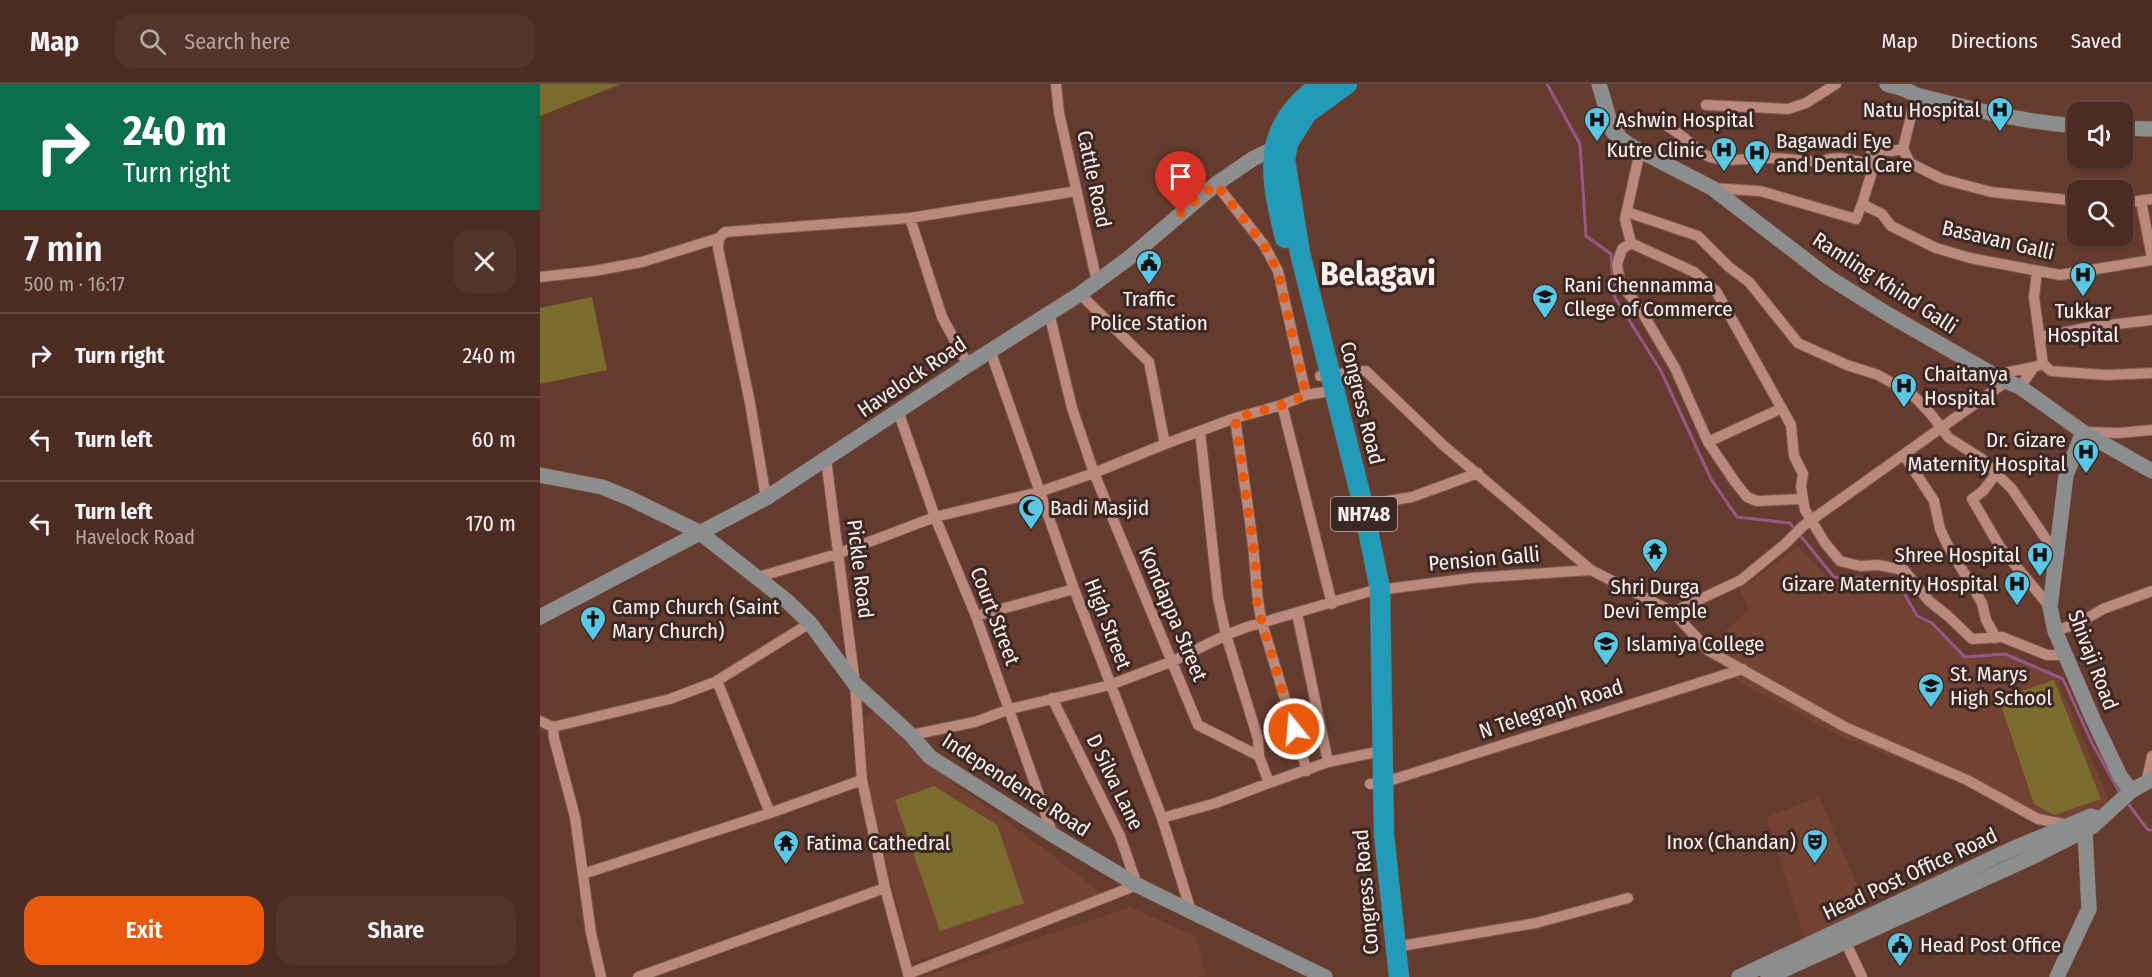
<!DOCTYPE html>
<html lang="en">
<head>
<meta charset="utf-8">
<style>
  :root { --surface:#4c2c22; --page:#53342a; --text:#f1f3f6; --muted:#b2a7a5; --line:#634840; --accent:#ea580c }
  body { margin:0; font-family:"Fira Sans Condensed",sans-serif; background:var(--page); color:var(--text); height:100vh; display:flex; flex-direction:column; font-size:22px; white-space:nowrap }
  * { box-sizing:border-box; margin:0 }
  p { font-size:20px; color:var(--muted) }
  .icon { flex:none; width:33px; height:33px; fill:none; stroke:currentColor; stroke-width:2; stroke-linecap:round; stroke-linejoin:round }
  .map { position:relative; flex:1; overflow:hidden }
  .details { display:flex; flex-direction:column; background:var(--surface); width:540px }
  .details>* { flex:none }
  .banner { background:#0b6e4f; color:#fff; overflow:hidden }
  .controls { position:absolute; left:1527px; top:18px; display:grid; gap:12px }
  .controls a { display:grid; place-items:center; width:66px; height:66px; border-radius:12px; background:var(--surface); box-shadow:0 2px 4px #0004,0 0 0 2px var(--line); font-size:30px }
  .pin { position:absolute; display:grid; place-items:center; width:51px; height:51px; color:#fff; margin:-62px -26px; border-radius:50% 50% 50% 0; rotate:-45deg; box-shadow:0 0 6px #0007 }
  .pin .icon { rotate:45deg }
  .me { position:absolute; width:66px; margin:-33px; rotate:343deg; stroke-linejoin:round; filter:drop-shadow(0 0 4px #0008) }
  .turn { display:flex; align-items:center; gap:21px; height:126px; padding:0 24px; font-size:27px }
  .turn .icon { width:78px; height:78px; stroke-width:2.5 }
  .turn b { display:block; font-size:42px; line-height:51px }
  .round { display:grid; place-items:center; flex:none; width:63px; height:63px; border-radius:18px; background:var(--page) }
  .head { display:flex; align-items:center; justify-content:space-between; height:102px; padding:0 24px }
  h1 { font-size:36px; font-weight:600; line-height:45px }
  .action { display:flex; gap:12px; margin-top:auto; padding:12px 24px }
  .action a { flex:1; height:69px; border-radius:18px; background:var(--accent); color:#fff; font-size:24px; font-weight:600; line-height:69px; text-align:center }
  .action a+a { background:var(--page); color:var(--text) }
  ul { padding:0; list-style:none }
  li { display:flex; align-items:center; gap:18px; height:84px; padding:0 24px; border-top:2px solid var(--line) }
  li div { flex:1 }
  li b { display:block; font-size:22px }
  li em { font-style:normal }
  header { display:flex; align-items:center; gap:36px; box-sizing:border-box; height:84px; padding:0 30px; background:var(--surface); border-bottom:2px solid var(--line) }
  header strong { font-size:28px }
  nav { display:flex; gap:33px; margin-inline-start:auto; font-size:21px }
  .search { width:420px; height:54px; background:var(--page); display:flex; align-items:center; gap:15px; box-sizing:border-box; padding:0 21px; border-radius:18px; color:var(--muted); font-size:22px }
  main { display:flex; flex:1; min-height:0 }
  .map>svg:first-child { display:block }
  .built { fill:#744233 }
  .green { fill:#796c2d }
  .lines { fill:none; stroke-linecap:round; stroke-linejoin:round }
  .stream { stroke:#985687; stroke-width:3 }
  .street-casing { stroke:#77574d; stroke-width:12 }
  .secondary-casing { stroke:#77574d; stroke-width:16 }
  .highway-casing { stroke:#77574d; stroke-width:21 }
  .street { stroke:#ba897b; stroke-width:10 }
  .secondary { stroke:#8c8e8d; stroke-width:15 }
  .highway { stroke:#219bb7; stroke-width:20 }
  .route { stroke:#ea580c; stroke-width:10; stroke-dasharray:0 18 }
  .labels { text-anchor:middle; stroke-width:6; stroke-linejoin:round; paint-order:stroke }
  .shield { fill:#3c2822; stroke:#c2b5b0; stroke-width:1.5 }
  .shield-label { font-size:20px; font-weight:bold; fill:#fcf1ed }
  .poi-label { font-size:21px; fill:#fcf1ed; stroke:#3c2822; text-anchor:start }
  .street-label { font-size:21px; fill:#fcf1ed; stroke:#3c2822 }
  .town-label { font-size:33px; font-weight:bold; fill:#fcf1ed; stroke:#3c2822 }
</style>
</head>
<body>
<header>
<strong>Map</strong>
<div class="search"><svg class="icon" aria-label="search" viewBox="0 0 24 24"><circle cx="10" cy="10" r="6"/><path d="M15 15l6 6"/></svg>Search here</div>
<nav><a>Map</a><a>Directions</a><a>Saved</a></nav>
</header>
<main>
<section class="details">
<div class="banner">
<div class="turn"><svg class="icon" aria-label="right" viewBox="0 0 24 24"><path d="M7 20v-9h11M14 6l5 5-5 5"/></svg><div><b>240 m</b>Turn right</div></div>
</div>
<div class="head"><div><h1>7 min</h1><p>500 m · 16:17</p></div><a class="round"><svg class="icon" aria-label="close" viewBox="0 0 24 24"><path d="M6 6l12 12M18 6L6 18"/></svg></a></div>
<ul>
<li><svg class="icon" aria-label="right" viewBox="0 0 24 24"><path d="M7 20v-9h11M14 6l5 5-5 5"/></svg><div><b>Turn right</b></div><em>240 m</em></li>
<li><svg class="icon" aria-label="left" viewBox="0 0 24 24"><path d="M17 20v-9H6M10 6l-5 5 5 5"/></svg><div><b>Turn left</b></div><em>60 m</em></li>
<li><svg class="icon" aria-label="left" viewBox="0 0 24 24"><path d="M17 20v-9H6M10 6l-5 5 5 5"/></svg><div><b>Turn left</b><p>Havelock Road</p></div><em>170 m</em></li>
</ul>
<div class="action"><a>Exit</a><a>Share</a></div>
</section>
<div class="map">
<svg width="1612" height="893" viewBox="0 0 1612 893">
  <rect width="100%" height="100%" fill="#653b2e"/>
  <!-- built -->
  <path class="built" d="M1258 462 1292 498H1341L1357 505 1376 535 1394 540 1427 575 1468 571 1515 591 1569 715 1558 726 1526 737 1454 713 1301 652 1201 599 1166 566 1209 525 1200 506Z
    M335 628 387 680 463 734 568 814 372 878 331 716 324 633Z
    M1279 713 1329 829 1265 857 1227 733Z
    M590 823 655 852 666 890 658 893H382Z"/>
  <!-- green -->
  <path class="green" d="M0 0H81L0 32Z
    M52 213 67 286 0 300V224Z
    M1514 596 1561 715 1514 731 1494 720 1459 615Z
    M394 702 457 741 484 819 400 847 355 716Z"/>
  <g class="lines">
    <!-- stream -->
    <path class="stream" d="M1007 0 1040 60 1046 152 1071 170 1074 212 1121 287 1171 395 1197 433 1250 439 1294 493 1339 495 1361 504 1377 532 1392 539 1425 573 1465 570 1523 595 1552 659 1580 709
      M1586 717 1608 746H1612"/>
    <defs>
      <path id="street" d="M516 0 519 29 557 198
        M1376 11 1363 65 1370 79 1402 95 1451 108 1538 117
        M1166 21 1248 25 1266 19 1296 0
        M1073 48C1078 45 1084 40 1090 38 1120 27 1143 54 1165 71 1183 79 1201 75 1220 74 1240 73 1261 77 1281 78 1298 70 1316 77 1334 81
        M1363 65 1352 67 1331 66 1334 81 1322 120 1342 130 1351 142 1396 164 1430 174 1520 191 1612 176
        M676 100 724 161 738 187 766 311
        M1172 104 1220 107 1316 135 1322 120
        M1601 117 1612 174
        M1582 119 1612 115
        M1087 128 1158 152 1189 183 1209 198 1258 259 1307 281 1338 291 1372 310 1390 329 1409 354 1442 375 1472 405 1506 455 1516 466
        M370 134 402 233 428 281
        M1091 159 1085 135 1100 67
        M0 193 54 187 102 178 179 154
        M540 210 609 278 625 360
        M509 229 532 324 554 389 658 641 719 672 729 699 788 678 842 667
        M1501 253 1551 243 1612 236
        M450 266 534 505 622 734 651 827
        M1503 280 1511 287 1566 291 1612 289
        M1454 291 1494 283
        M780 292 826 287 903 361 1051 486 1133 528 1169 567 1305 643 1427 696 1498 735 1529 741
        M1480 303 1494 283 1503 280 1494 213 1497 187
        M742 321 792 520
        M358 327 395 433 436 532 513 751
        M695 334C701 377 708 419 713 462 716 488 716 514 722 539L767 687
        M660 347 678 514 686 551 718 655 719 672
        M1546 348 1579 349 1612 346
        M1168 358 1242 324
        M1364 371 1394 417 1400 445 1408 462 1442 519 1446 536 1456 554
        M286 375 315 600 322 696 345 804 369 893
        M1456 390 1443 407 1432 415 1460 463 1510 523
        M226 414 210 319 178 164 179 154 185 148 370 134 537 107
        M1262 415 1217 417 1207 413 1195 398 1168 358 1135 284 1099 223 1080 199 1077 180 1082 165 1091 159 1154 188 1176 207 1251 341 1254 372 1263 390 1261 403 1265 426 1285 459 1300 477 1320 482 1338 481 1364 486 1389 517 1408 532 1432 555 1462 553 1507 571H1525
        M823 421 872 413 938 389
        M218 493 297 470 395 433 499 408 554 389 625 360 695 334 742 321 766 311 784 308
        M1133 528 1201 496 1245 460 1263 442 1467 297
        M757 529 788 678
        M436 532 534 505
        M1515 547 1539 539 1563 525 1612 507
        M0 637 13 643 14 654 35 733 51 849 61 893
        M13 643 130 615 175 598 270 539
        M371 651 435 638 470 625 570 601 633 577 686 551 707 543 831 507 932 494 1051 486
        M1606 699 1612 672
        M830 700 842 699 1203 585
        M230 729 322 696
        M622 734 676 719 729 699
        M43 790 230 729 177 597
        M1305 857 1322 893
        M855 863 996 839 1088 814
        M368 890 597 801 580 752 512 614
        M98 893 345 804"/>
      <path id="secondary" d="M1059 0 1073 48 1089 61 1172 104 1288 193 1349 231 1461 295 1480 303 1543 348 1612 387
        M1347 0 1364 5 1376 11C1431 25 1481 38 1538 42
        M1582 44 1612 45
        M1543 348 1526 391 1510 523 1515 547 1552 633 1580 692 1591 707
        M0 391 62 403 89 414 159 448 247 517 270 539 315 600 371 651 390 673 513 751 597 801 785 893
        M0 533 226 414 428 281 540 210 589 174 676 100 714 74 742 61
        M1199 893 1470 766 1551 732 1560 735
        M1228 893 1490 774 1553 742 1591 707 1612 695
        M1517 893 1549 825 1545 746"/>
      <path id="highway" d="M807 0 767 29 748 59 745 76 760 169 823 421 840 505 844 750 859 893
        M745 154C729 88 720 45 781 0"/>
    </defs>
    <!-- street casing -->
    <use href="#street" class="street-casing"/>
    <!-- secondary casing -->
    <use href="#secondary" class="secondary-casing"/>
    <!-- highway casing -->
    <use href="#highway" class="highway-casing"/>
    <!-- street -->
    <use href="#street" class="street"/>
    <!-- secondary -->
    <use href="#secondary" class="secondary"/>
    <!-- highway -->
    <use href="#highway" class="highway"/>
  </g>
  <g class="lines">
    <!-- route -->
    <path class="route" d="M641 129 676 100 724 161 738 188 766 311 742 321 695 334 711 446 718 504 717 519 722 539 754 645"/>
  </g>
  <!-- icons -->
  <defs>
    <symbol id="hospital-pin" viewBox="-11 -11 22 30"><path d="M0 17L-7.5 6A9.5 9.5 0 1 1 7.5 6Z" fill="#59c8e5" stroke="#3c2822"/><path d="M-5-5h3v3.5h4V-5h3V5h-3V1.5h-4V5h-3Z" fill="#111"/></symbol>
    <symbol id="civic-pin" viewBox="-11 -11 22 30"><path d="M0 17L-7.5 6A9.5 9.5 0 1 1 7.5 6Z" fill="#59c8e5" stroke="#3c2822"/><path d="M-.6-6.5H3V-4.5H.6V-3L4-1V1h2V6H-6V1h2V-1L-.6-3ZM-1.2 2.5V6h2.4V2.5Z" fill="#111"/></symbol>
    <symbol id="university-pin" viewBox="-11 -11 22 30"><path d="M0 17L-7.5 6A9.5 9.5 0 1 1 7.5 6Z" fill="#59c8e5" stroke="#3c2822"/><path d="M0-5L7-2L0 1L-7-2ZM-4 1L0 2.5L4 1V4Q0 6-4 4Z" fill="#111"/></symbol>
    <symbol id="mosque-pin" viewBox="-11 -11 22 30"><path d="M0 17L-7.5 6A9.5 9.5 0 1 1 7.5 6Z" fill="#59c8e5" stroke="#3c2822"/><path d="M3.5-4.9A6 6 0 1 0 3.5 4.9A5 5 0 1 1 3.5-4.9Z" fill="#111"/></symbol>
    <symbol id="temple-pin" viewBox="-11 -11 22 30"><path d="M0 17L-7.5 6A9.5 9.5 0 1 1 7.5 6Z" fill="#59c8e5" stroke="#3c2822"/><path d="M0-6L5-2H3V0L6.5 2.5H4V6H1.5V3h-3V6H-4V2.5H-6.5L-3 0V-2H-5Z" fill="#111"/></symbol>
    <symbol id="church-pin" viewBox="-11 -11 22 30"><path d="M0 17L-7.5 6A9.5 9.5 0 1 1 7.5 6Z" fill="#59c8e5" stroke="#3c2822"/><path d="M-1.2-6h2.4v3.5h3.3v2.4h-3.3V6h-2.4V-.1h-3.3v-2.4h3.3Z" fill="#111"/></symbol>
    <symbol id="school-pin" viewBox="-11 -11 22 30"><path d="M0 17L-7.5 6A9.5 9.5 0 1 1 7.5 6Z" fill="#59c8e5" stroke="#3c2822"/><path d="M0-5L7-2L0 1L-7-2ZM-4 1L0 2.5L4 1V4Q0 6-4 4Z" fill="#111"/></symbol>
    <symbol id="theatre-pin" viewBox="-11 -11 22 30"><path d="M0 17L-7.5 6A9.5 9.5 0 1 1 7.5 6Z" fill="#59c8e5" stroke="#3c2822"/><path d="M-5-5.5Q0-4 5-5.5V0Q5 5 0 6Q-5 5-5 0ZM-3.3-2.5H-1v1.5H-3.3ZM1-2.5H3.3v1.5H1ZM-2.8 1Q0 5.5 2.8 1Z" fill="#111"/></symbol>
  </defs>
  <g fill-rule="evenodd">
    <use href="#hospital-pin" x="1445" y="11" width="30" height="40"/>
    <use href="#hospital-pin" x="1042" y="21" width="30" height="40"/>
    <use href="#hospital-pin" x="1169" y="51" width="30" height="40"/>
    <use href="#hospital-pin" x="1202" y="54" width="30" height="40"/>
    <use href="#civic-pin" x="594" y="164" width="30" height="40"/>
    <use href="#hospital-pin" x="1528" y="176" width="30" height="40"/>
    <use href="#university-pin" x="990" y="198" width="30" height="40"/>
    <use href="#hospital-pin" x="1349" y="287" width="30" height="40"/>
    <use href="#hospital-pin" x="1531" y="353" width="30" height="40"/>
    <use href="#mosque-pin" x="476" y="409" width="30" height="40"/>
    <use href="#temple-pin" x="1100" y="452" width="30" height="40"/>
    <use href="#hospital-pin" x="1485" y="456" width="30" height="40"/>
    <use href="#hospital-pin" x="1462" y="485" width="30" height="40"/>
    <use href="#church-pin" x="38" y="520" width="30" height="40"/>
    <use href="#university-pin" x="1051" y="545" width="30" height="40"/>
    <use href="#school-pin" x="1376" y="587" width="30" height="40"/>
    <use href="#theatre-pin" x="1260" y="743" width="30" height="40"/>
    <use href="#temple-pin" x="231" y="744" width="30" height="40"/>
    <use href="#civic-pin" x="1345" y="846" width="30" height="40"/>
  </g>
  <g class="labels">
    <!-- shield labels -->
    <rect class="shield" x="791" y="413" width="66" height="34" rx="4.5"/>
    <g class="shield-label">
      <text x="824" y="437">NH748</text>
    </g>
    <!-- poi labels -->
    <g class="poi-label">
      <text x="1440" y="33" text-anchor="end">Natu Hospital</text>
      <text x="1076" y="43">Ashwin Hospital</text>
      <text x="1236" y="64">Bagawadi Eye<tspan x="1236" dy="24">and Dental Care</tspan></text>
      <text x="1164" y="73" text-anchor="end">Kutre Clinic</text>
      <text x="1024" y="208">Rani Chennamma<tspan x="1024" dy="24">Cllege of Commerce</tspan></text>
      <text x="609" y="222" text-anchor="middle">Traffic<tspan x="609" dy="24">Police Station</tspan></text>
      <text x="1543" y="234" text-anchor="middle">Tukkar<tspan x="1543" dy="24">Hospital</tspan></text>
      <text x="1384" y="297">Chaitanya<tspan x="1384" dy="24">Hospital</tspan></text>
      <text x="1526" y="363" text-anchor="end">Dr. Gizare<tspan x="1526" dy="24">Maternity Hospital</tspan></text>
      <text x="510" y="431">Badi Masjid</text>
      <text x="1480" y="478" text-anchor="end">Shree Hospital</text>
      <text x="1458" y="507" text-anchor="end">Gizare Maternity Hospital</text>
      <text x="1115" y="510" text-anchor="middle">Shri Durga<tspan x="1115" dy="24">Devi Temple</tspan></text>
      <text x="72" y="530">Camp Church (Saint<tspan x="72" dy="24">Mary Church)</tspan></text>
      <text x="1086" y="567">Islamiya College</text>
      <text x="1410" y="597">St. Marys<tspan x="1410" dy="24">High School</tspan></text>
      <text x="1256" y="765" text-anchor="end">Inox (Chandan)</text>
      <text x="266" y="766">Fatima Cathedral</text>
      <text x="1380" y="868">Head Post Office</text>
    </g>
    <!-- street labels -->
    <g class="street-label">
      <text transform="translate(554 95) rotate(78)" y="7">Cattle Road</text>
      <text transform="translate(1458 156) rotate(13)" y="7">Basavan Galli</text>
      <text transform="translate(1345 199) rotate(33)" y="7">Ramling Khind Galli</text>
      <text transform="translate(372 293) rotate(-34)" y="7">Havelock Road</text>
      <text transform="translate(822 319) rotate(76)" y="7">Congress Road</text>
      <text transform="translate(944 475) rotate(-5)" y="7">Pension Galli</text>
      <text transform="translate(320 485) rotate(83)" y="7">Pickle Road</text>
      <text transform="translate(633 530) rotate(67)" y="7">Kondappa Street</text>
      <text transform="translate(455 532) rotate(69)" y="7">Court Street</text>
      <text transform="translate(568 540) rotate(69)" y="7">High Street</text>
      <text transform="translate(1553 576) rotate(69)" y="7">Shivaji Road</text>
      <text transform="translate(1011 625) rotate(-18)" y="7">N Telegraph Road</text>
      <text transform="translate(575 698) rotate(64)" y="7">D Silva Lane</text>
      <text transform="translate(476 701) rotate(33)" y="7">Independence Road</text>
      <text transform="translate(1370 790) rotate(-25)" y="7">Head Post Office Road</text>
      <text transform="translate(826 808) rotate(-95)" y="7">Congress Road</text>
    </g>
    <!-- town labels -->
    <g class="town-label">
      <text x="838" y="201">Belagavi</text>
    </g>
  </g>
</svg>
<div class="controls">
<a><svg class="icon" aria-label="sound" viewBox="0 0 24 24"><path d="M4 9h4l5-4v14l-5-4H4zM17 9q2 3 0 6"/></svg></a>
<a><svg class="icon" aria-label="search" viewBox="0 0 24 24"><circle cx="10" cy="10" r="6"/><path d="M15 15l6 6"/></svg></a>
</div>
<div class="pin" style="left:641px;top:129px;background:#d93025"><svg class="icon" aria-label="arrive" viewBox="0 0 24 24"><path d="M6 21V4h12l-3 4 3 4H6"/></svg></div>
<svg class="me" style="left:754px;top:645px" viewBox="-20 -20 40 40"><circle r="17" fill="#ea580c" stroke="#fff" stroke-width="3"/><path d="M0-11L8 9 0 5-8 9z" fill="#fff"/></svg>
</div>
</main>
</body>
</html>
